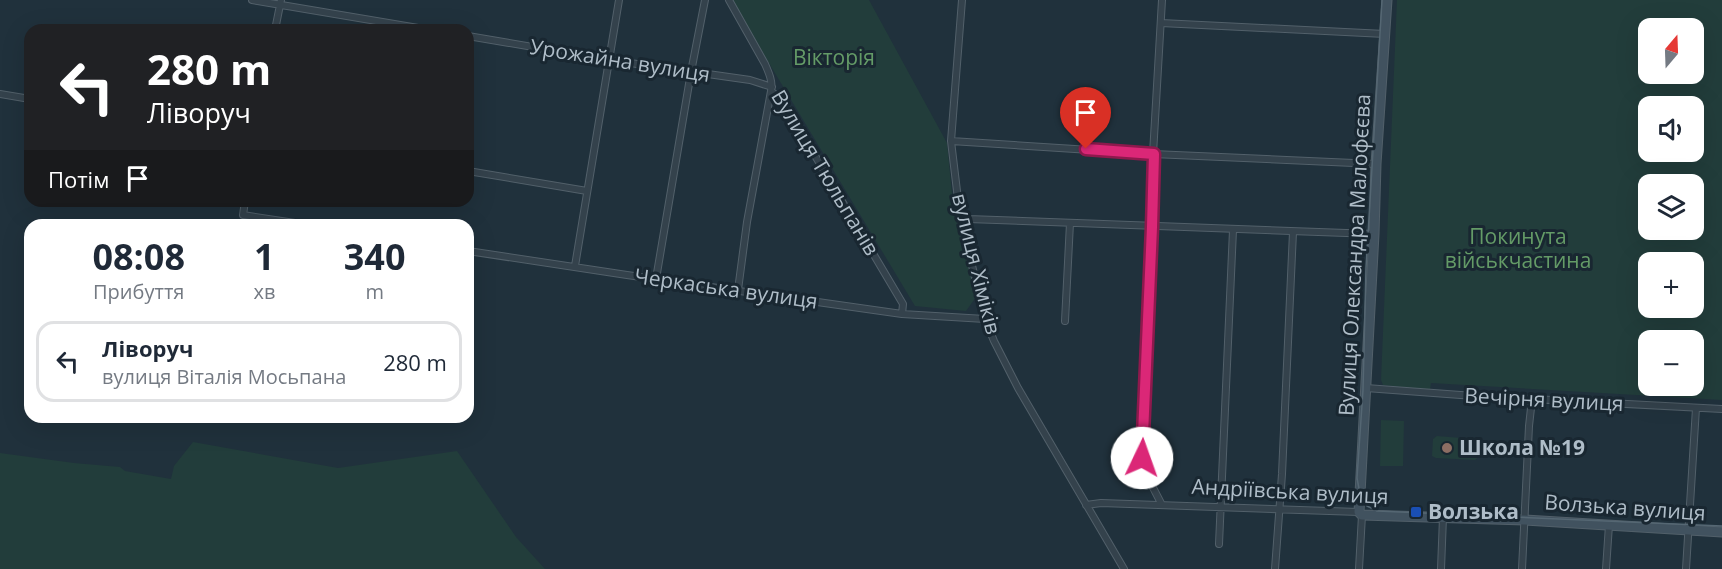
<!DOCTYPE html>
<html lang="uk">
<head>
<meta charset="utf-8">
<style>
  :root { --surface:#fff; --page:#f2f2f3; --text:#1f2937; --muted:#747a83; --line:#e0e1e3 }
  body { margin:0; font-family:"Open Sans",sans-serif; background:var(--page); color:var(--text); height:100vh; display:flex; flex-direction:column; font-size:22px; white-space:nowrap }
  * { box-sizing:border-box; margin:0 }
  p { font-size:20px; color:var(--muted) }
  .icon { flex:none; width:33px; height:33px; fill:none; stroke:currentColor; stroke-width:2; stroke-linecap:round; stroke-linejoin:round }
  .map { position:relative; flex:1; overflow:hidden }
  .sheet { position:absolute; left:24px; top:219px; width:450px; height:204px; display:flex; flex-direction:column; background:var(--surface); border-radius:18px; box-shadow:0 6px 24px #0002 }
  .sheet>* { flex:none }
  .guide { position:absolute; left:24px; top:24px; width:450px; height:183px; border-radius:18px; box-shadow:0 6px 24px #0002; background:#202124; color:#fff; overflow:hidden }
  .needle { width:39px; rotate:19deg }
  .controls { position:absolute; left:1638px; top:18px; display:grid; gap:12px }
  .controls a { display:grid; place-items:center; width:66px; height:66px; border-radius:12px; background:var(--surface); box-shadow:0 6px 24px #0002; font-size:30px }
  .pin { position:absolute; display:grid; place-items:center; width:51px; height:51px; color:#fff; margin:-62px -26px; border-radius:50% 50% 50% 0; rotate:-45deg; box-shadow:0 0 6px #0007 }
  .pin .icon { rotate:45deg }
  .me { position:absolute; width:66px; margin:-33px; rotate:3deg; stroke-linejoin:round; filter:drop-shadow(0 0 4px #0008) }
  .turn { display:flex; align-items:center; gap:21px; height:126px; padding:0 24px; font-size:27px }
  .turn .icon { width:78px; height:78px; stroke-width:2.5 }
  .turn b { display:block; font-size:42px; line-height:51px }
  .then { display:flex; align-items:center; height:57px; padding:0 24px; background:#0003; gap:12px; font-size:22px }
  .eta { display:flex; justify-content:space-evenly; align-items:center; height:102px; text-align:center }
  .eta b { font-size:36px; font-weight:700; line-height:42px }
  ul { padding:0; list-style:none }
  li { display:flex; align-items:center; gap:18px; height:81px; margin:0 12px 9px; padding:0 12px; border:3px solid var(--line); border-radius:18px }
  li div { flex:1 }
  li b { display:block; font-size:22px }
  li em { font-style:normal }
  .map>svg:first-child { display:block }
  .green { fill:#223d3b; fill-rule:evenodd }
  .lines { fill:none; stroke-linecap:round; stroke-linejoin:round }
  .street-casing { stroke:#52606a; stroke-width:8 }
  .secondary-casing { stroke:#52606a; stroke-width:11 }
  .street { stroke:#34424c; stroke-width:6 }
  .secondary { stroke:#41525f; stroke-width:9 }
  .tram { stroke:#556773; stroke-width:1.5 }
  .route-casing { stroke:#8e194d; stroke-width:15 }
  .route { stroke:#db2777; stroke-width:10 }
  .education-dot { fill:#8d6e63; stroke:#192731; stroke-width:2 }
  .transit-dot { fill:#1a4fb4; stroke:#192731; stroke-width:2 }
  .labels { text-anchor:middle; stroke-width:6; stroke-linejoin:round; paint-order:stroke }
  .park-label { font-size:21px; fill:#649b67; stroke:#192731 }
  .street-label { font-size:21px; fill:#afbdc8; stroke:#192731 }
  .poi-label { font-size:21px; font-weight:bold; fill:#afbdc8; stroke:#192731; text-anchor:start }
</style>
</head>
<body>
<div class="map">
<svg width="1722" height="569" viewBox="0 0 1722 569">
  <rect width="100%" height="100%" fill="#20313c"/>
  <!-- green -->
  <path class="green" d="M731 0H869L947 143 952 194 976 297 966 311 915 306Z
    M1397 0H1722V400L1431 383 1430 390 1383 385 1381 380ZM1648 28H1694V74H1648ZM1648 106H1694V152H1648ZM1648 184H1694V230H1648ZM1648 262H1694V308H1648ZM1648 340H1694V386H1648Z
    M1381 420 1404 421 1403 466H1380Z
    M1437 436 1474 439V444L1480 448V456L1475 460 1436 458 1432 456 1433 439Z
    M193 442 338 468 457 451 516 537 545 569H0V453L74 463 120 467 125 471 171 479 174 466Z"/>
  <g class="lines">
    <defs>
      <path id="street" d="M252 0 430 30
        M729 0 765 64C769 73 773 82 771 91L782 100 903 304 902 314
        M962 0 951 141 960 216 985 319 994 341 1018 388 1124 569
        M1162 0 1153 154 1152 227 1142 458 1147 476 1162 505
        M1161 23 1385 34
        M275 30 281 0
        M468 36 609 60 750 80 772 87
        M0 94 30 99
        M951 141 1153 154 1376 164
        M468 171 587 191
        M245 201 243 215 308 225
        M960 216 968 219 1374 234
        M468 251 627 275 902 314 985 319
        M575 266 619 0
        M656 279 691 72 705 0
        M738 290 747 222 771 91
        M1065 321 1070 223
        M1366 388 1474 396 1722 409
        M1086 505 1101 503 1359 512
        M1219 544 1233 230
        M1275 569 1282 474 1293 232
        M1359 569 1362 515
        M1441 569 1443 517
        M1522 569 1529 426 1532 399
        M1606 569 1609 525
        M1686 569 1696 408"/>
      <path id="secondary" d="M1387 0 1376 164 1374 234 1359 512 1362 515 1525 520 1722 532"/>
    </defs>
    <!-- street casing -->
    <use href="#street" class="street-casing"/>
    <!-- secondary casing -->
    <use href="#secondary" class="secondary-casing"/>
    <!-- street -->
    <use href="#street" class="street"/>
    <!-- secondary -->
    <use href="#secondary" class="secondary"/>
    <!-- tram -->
    <path class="tram" d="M1382 0 1366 268 1363 390 1357 478 1360 494 1367 506 1377 511 1722 526"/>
  </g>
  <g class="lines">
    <defs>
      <path id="route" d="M1086 149 1154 154 1152 227 1142 458"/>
    </defs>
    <!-- route casing -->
    <use href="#route" class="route-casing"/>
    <!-- route -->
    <use href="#route" class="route"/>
  </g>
  <!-- markers -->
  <circle class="education-dot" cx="1447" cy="448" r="6"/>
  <rect class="transit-dot" x="1410" y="506" width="12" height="12" rx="3"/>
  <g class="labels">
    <!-- park labels -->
    <g class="park-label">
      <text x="834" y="65">Вікторія</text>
      <text x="1518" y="244">Покинута<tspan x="1518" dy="24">військчастина</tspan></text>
    </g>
    <!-- street labels -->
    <g class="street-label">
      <text transform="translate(620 61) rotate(9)" y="7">Урожайна вулиця</text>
      <text transform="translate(825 173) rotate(59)" y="7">Вулиця Тюльпанів</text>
      <text transform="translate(1355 255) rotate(-87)" y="7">Вулиця Олександра Малофєєва</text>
      <text transform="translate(976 264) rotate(76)" y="7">вулиця Хіміків</text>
      <text transform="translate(726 289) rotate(8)" y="7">Черкаська вулиця</text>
      <text transform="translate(1544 400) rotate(3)" y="7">Вечірня вулиця</text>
      <text transform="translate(1290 492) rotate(3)" y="7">Андріївська вулиця</text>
      <text transform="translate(1625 508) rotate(4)" y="7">Волзька вулиця</text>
    </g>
    <!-- poi labels -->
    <g class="poi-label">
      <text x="1459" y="455">Школа №19</text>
      <text x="1428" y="519">Волзька</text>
    </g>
  </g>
</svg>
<div class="controls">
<a><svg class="needle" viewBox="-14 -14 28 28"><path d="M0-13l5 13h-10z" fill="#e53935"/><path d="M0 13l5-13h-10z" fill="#747a83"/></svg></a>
<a><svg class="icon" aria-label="sound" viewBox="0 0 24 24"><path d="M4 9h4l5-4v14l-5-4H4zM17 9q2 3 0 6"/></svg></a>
<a><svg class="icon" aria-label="layers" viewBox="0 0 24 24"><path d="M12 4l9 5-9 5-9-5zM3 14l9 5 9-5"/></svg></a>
<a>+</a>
<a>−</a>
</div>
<div class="pin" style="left:1086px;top:149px;background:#d93025"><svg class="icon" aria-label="arrive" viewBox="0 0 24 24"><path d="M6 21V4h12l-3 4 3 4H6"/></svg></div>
<svg class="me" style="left:1142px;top:458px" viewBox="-20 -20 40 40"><circle r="19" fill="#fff"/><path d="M0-13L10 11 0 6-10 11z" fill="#db2777"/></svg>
<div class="guide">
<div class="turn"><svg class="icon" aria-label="left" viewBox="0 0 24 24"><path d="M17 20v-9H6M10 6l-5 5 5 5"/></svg><div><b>280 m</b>Ліворуч</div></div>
<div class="then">Потім<svg class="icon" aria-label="arrive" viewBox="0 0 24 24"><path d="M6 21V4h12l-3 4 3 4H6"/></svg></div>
</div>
<section class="sheet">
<div class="eta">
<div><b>08:08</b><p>Прибуття</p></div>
<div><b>1</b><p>хв</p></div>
<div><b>340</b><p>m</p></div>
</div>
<ul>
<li><svg class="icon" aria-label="left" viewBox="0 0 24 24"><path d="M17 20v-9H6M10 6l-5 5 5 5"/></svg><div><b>Ліворуч</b><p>вулиця Віталія Мосьпана</p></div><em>280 m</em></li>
</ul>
</section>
</div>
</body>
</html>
